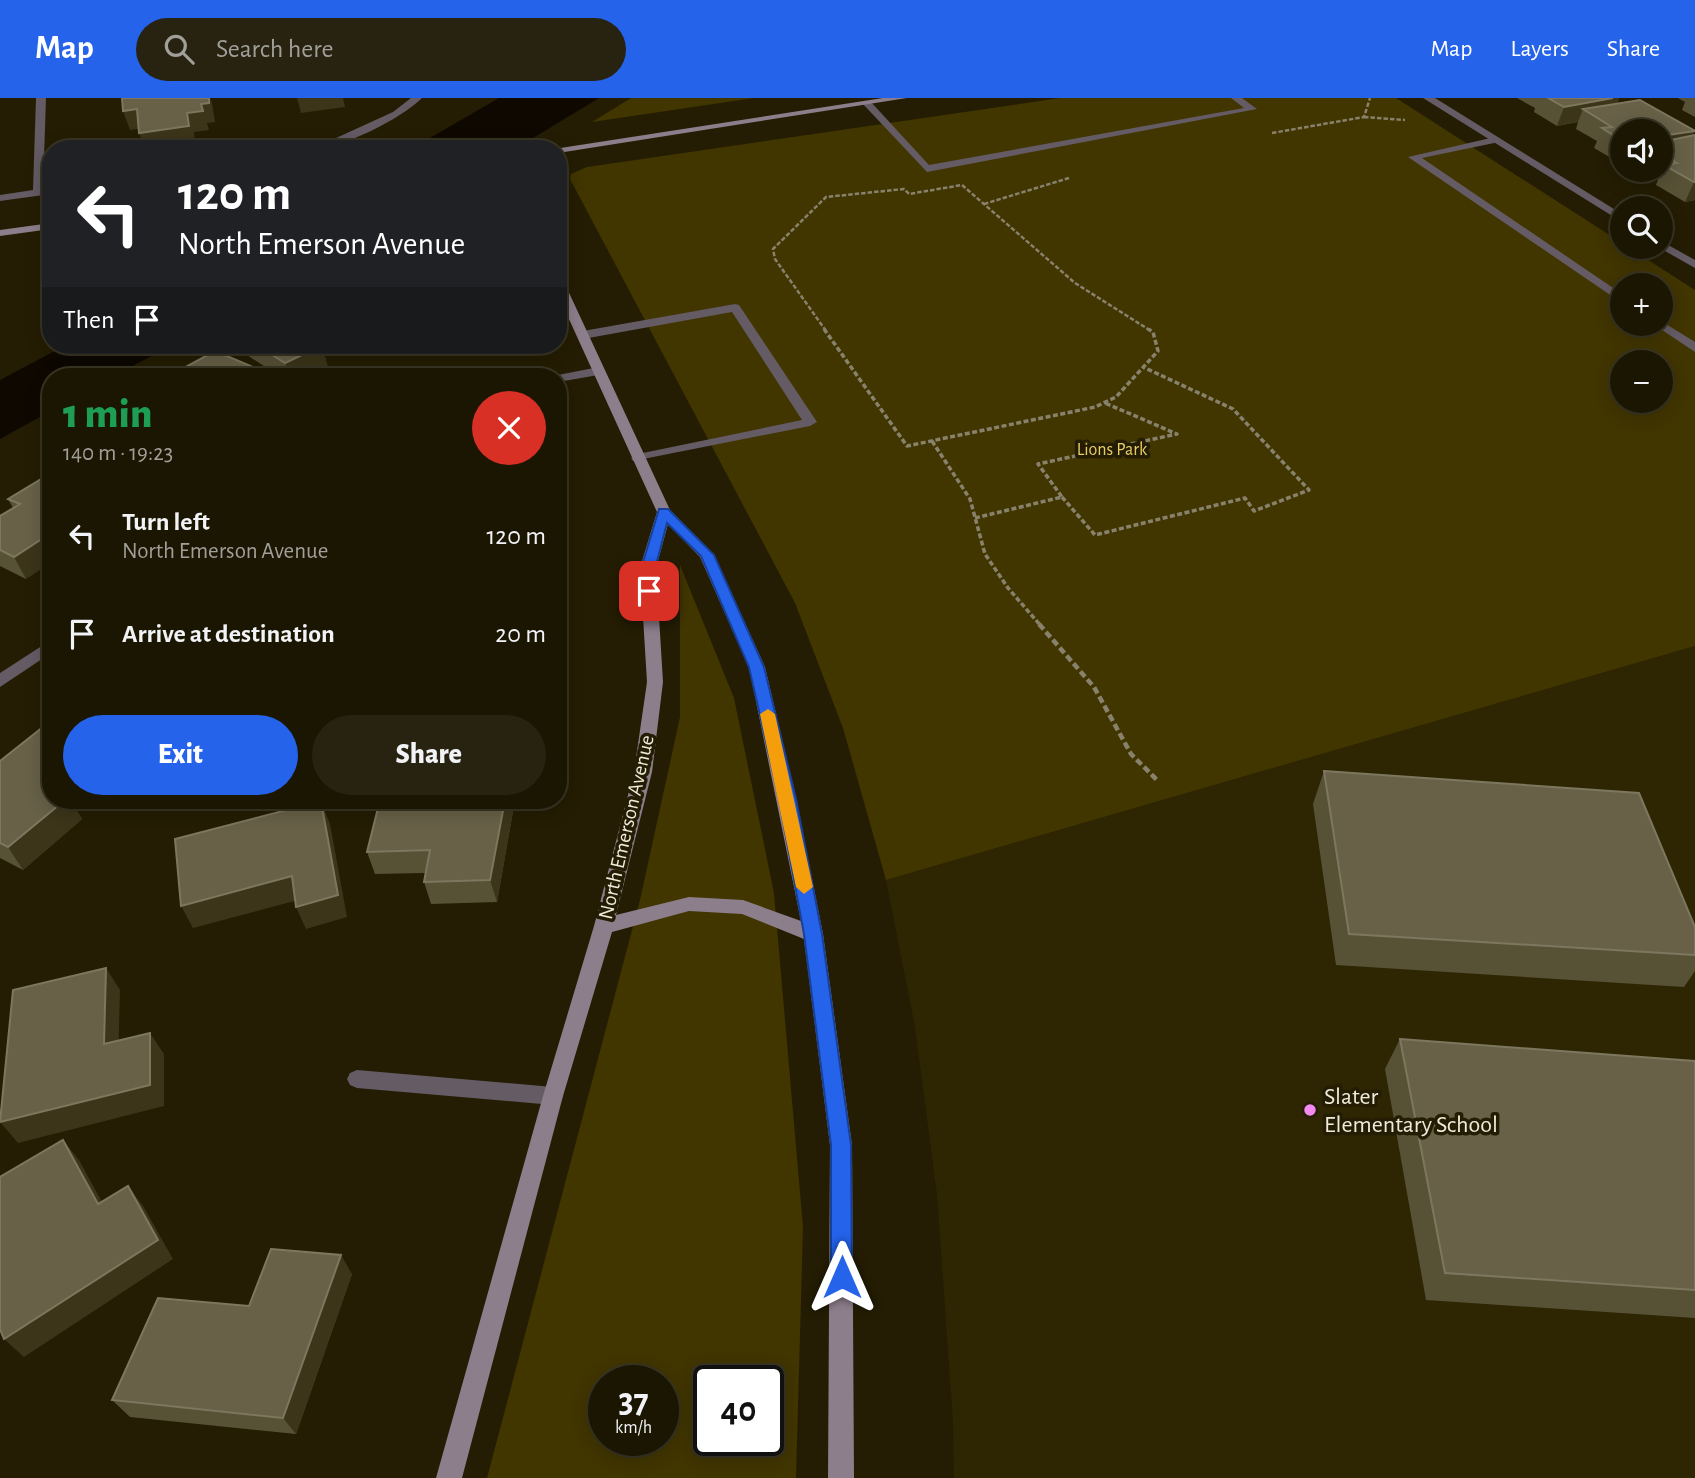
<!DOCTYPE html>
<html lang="en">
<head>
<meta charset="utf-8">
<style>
  :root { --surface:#1b1602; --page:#282311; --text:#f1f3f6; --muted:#a09f99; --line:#393524; --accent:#2563eb }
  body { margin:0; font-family:"Alegreya Sans",sans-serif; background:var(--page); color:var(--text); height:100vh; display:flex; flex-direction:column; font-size:26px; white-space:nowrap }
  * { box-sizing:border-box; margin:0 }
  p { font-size:23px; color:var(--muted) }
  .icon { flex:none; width:38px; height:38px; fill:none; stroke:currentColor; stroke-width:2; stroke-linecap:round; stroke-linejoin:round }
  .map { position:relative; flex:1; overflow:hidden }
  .details { position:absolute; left:42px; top:270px; width:525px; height:441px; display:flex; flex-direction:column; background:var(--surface); border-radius:28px; box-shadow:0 4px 18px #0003,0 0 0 2px var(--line) }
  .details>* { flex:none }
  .hud { position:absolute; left:42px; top:42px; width:525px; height:214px; border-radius:28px; box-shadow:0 4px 18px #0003,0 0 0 2px var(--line); background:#202124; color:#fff; overflow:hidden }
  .buttons { position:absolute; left:1610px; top:21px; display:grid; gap:14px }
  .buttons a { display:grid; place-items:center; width:63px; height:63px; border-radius:50%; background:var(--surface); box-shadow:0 4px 18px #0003,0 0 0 2px var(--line); font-size:35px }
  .speed { position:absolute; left:588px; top:1267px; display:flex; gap:14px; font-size:35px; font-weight:700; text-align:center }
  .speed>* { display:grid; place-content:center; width:91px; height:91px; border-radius:50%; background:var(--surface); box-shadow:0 4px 18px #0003,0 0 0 2px var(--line); line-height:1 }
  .speed small { font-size:18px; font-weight:400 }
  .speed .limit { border:4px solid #111; border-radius:10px; background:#fff; color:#111 }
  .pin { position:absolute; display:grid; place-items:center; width:60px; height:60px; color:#fff; margin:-30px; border-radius:14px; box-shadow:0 4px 10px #0006 }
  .me { position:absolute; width:77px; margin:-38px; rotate:0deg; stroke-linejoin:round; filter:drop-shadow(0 0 5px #0008) }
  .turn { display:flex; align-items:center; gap:24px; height:147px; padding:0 21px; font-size:32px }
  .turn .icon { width:91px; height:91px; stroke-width:2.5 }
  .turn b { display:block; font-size:49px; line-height:60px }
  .then { display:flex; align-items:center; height:66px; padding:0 21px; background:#0003; gap:14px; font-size:26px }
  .round { display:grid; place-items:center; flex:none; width:74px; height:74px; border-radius:37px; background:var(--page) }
  .summary { display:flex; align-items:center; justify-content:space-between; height:119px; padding:0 21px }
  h1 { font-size:42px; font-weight:800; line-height:52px; color:#1e9e55 }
  .cta { display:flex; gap:14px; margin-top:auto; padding:14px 21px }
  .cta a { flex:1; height:80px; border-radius:42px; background:var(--accent); color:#fff; font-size:28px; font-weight:800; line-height:80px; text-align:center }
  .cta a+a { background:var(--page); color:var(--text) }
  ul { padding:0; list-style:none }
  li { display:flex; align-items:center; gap:21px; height:98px; padding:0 21px }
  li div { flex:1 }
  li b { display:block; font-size:26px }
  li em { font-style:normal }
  header { display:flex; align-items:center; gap:42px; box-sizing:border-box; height:98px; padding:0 35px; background:var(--accent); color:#fff }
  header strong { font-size:33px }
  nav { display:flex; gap:38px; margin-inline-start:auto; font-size:24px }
  .search { width:490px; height:63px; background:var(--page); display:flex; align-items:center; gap:18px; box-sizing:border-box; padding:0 24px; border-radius:38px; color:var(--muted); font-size:26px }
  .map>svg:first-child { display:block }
  .built { fill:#2e2602 }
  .green { fill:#413500; fill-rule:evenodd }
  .water { fill:#0e0800 }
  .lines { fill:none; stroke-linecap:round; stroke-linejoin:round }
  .path-far2 { stroke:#88826d; stroke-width:2.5; stroke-dasharray:4.5 2; stroke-linecap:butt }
  .path-far1 { stroke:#88826d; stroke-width:3.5; stroke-dasharray:5 2.5; stroke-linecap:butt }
  .path { stroke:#88826d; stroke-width:4.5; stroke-dasharray:7 3.5; stroke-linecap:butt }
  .lane { fill:#645b64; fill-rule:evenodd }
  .street { fill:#645b64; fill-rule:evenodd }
  .secondary { fill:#8d7e8c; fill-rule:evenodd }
  .wall { fill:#575136 }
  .shaded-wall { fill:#3c351a }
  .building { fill:#686148; stroke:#7d775f; stroke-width:2 }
  .route { fill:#2563eb; stroke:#184099; stroke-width:2 }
  .slow { fill:#f59e0b }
  .poi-dot { fill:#f38af2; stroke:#241d03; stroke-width:2.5 }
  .labels { text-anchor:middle; stroke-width:7; stroke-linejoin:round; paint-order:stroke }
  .far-park-label { font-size:18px; fill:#e6cd65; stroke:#241d03 }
  .street-label { font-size:21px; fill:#efebdb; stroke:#241d03 }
  .near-poi-label { font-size:24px; fill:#efebdb; stroke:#241d03; text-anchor:start }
</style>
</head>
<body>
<header>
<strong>Map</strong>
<div class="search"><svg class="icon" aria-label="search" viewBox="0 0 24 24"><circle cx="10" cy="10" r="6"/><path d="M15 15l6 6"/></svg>Search here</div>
<nav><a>Map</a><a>Layers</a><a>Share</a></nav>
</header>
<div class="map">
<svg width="1695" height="1380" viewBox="0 0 1695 1380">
  <rect width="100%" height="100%" fill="#241d03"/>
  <!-- built -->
  <path class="built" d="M1695 548V1380H954L953 1322 937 1096 915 929 886 782Z"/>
  <!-- green -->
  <path class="green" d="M631 0H754L592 24Z
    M1060 0H1396L1622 145V149H1628L1695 192V548L886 782 843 630 795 505 570 81 571 76 587 69ZM1622 187H1661V226H1622ZM1622 264H1661V303H1622Z
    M680 467 734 600 774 795 803 1129 796 1380H487L640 802 680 619ZM604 1283H663V1342H604ZM709 1283H768V1342H709Z"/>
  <!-- water -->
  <path class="water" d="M499 0H599L515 51H411Z
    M66 247H172L114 278H51V313L0 341V282Z"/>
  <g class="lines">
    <!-- path-far2 -->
    <path class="path-far2" d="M1364 19 1405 22
      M1272 35 1364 19 1370 0
      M984 106 1069 80
      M826 233 775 161 773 151 826 99 904 91 909 96 962 87 1075 185 1151 233"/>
    <!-- path-far1 -->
    <path class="path-far1" d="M824 231 907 348 1095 309 1116 299 1158 253 1153 234 1148 231
      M932 343 970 401 985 456 1008 490 1041 528
      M1062 399 1095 437 1245 400 1254 413 1309 392 1233 311 1143 269
      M975 420 1062 399 1038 366 1177 336 1105 305"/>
    <!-- path -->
    <path class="path" d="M1039 526 1094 589 1131 656 1158 683"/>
    <!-- lane -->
    <path class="lane" d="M1231 0H1242L1257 11 927 74 862 5 870 3 929 67 1244 10Z
      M1495 39 1500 42 1499 44 1422 60 1622 196V205L1408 59Z
      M735 206 739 207 817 324 810 328 633 363 631 360 638 356 802 322 732 214 583 241 577 237 583 233Z
      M1661 223 1695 244V254L1653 226H1661Z"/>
    <!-- street -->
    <path class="street" d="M36 0H46L43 91 51 90V96L0 103V97L33 92Z
      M411 0H422C401 21 341 51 312 51L393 14Z
      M1423 0H1435L1622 116V124Z
      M1661 143 1695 162V170L1658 149H1661Z
      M599 269 604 270V276L558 284V278H553Z
      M51 542V555L0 589V575Z
      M357 972 553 989 560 991 563 998 560 1005 553 1007 357 990 350 987 347 981 350 975Z"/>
    <!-- secondary -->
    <path class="secondary" d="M883 0H907L558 55V51H554Z
      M51 125V131L0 138V132Z
      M558 181 564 184 670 412 714 457 765 569 796 701 823 836 852 1047 854 1380H828L830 1047 804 841 742 816 689 813 612 834 563 998 462 1380H436L543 998 594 828 634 674 647 584 640 470 657 414 558 197ZM668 426 700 459 749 569 801 823 743 802 689 799 616 817 652 674 663 584 656 470Z"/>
  </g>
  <!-- wall -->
  <path class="wall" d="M1517 0H1619L1617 6 1692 38 1695 102 1685 104 1656 87 1659 79 1646 72H1661V33H1622V63L1618 64 1594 50 1597 43 1576 31 1578 24 1557 28 1534 14 1535 10Z
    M1678 0H1695V19L1682 12 1685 4Z
    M241 247H334L323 252 328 270 309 278H279L244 255Z
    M50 375 26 481 0 468V418L13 410 8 401Z
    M0 663 51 702H76L72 705 82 721 23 772 0 760Z
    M1324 673 1695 829V873L1684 889 1336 867 1313 706Z
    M380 702H515L497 804 431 806 424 784 425 775 375 776 367 754Z
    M1400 941 1695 963V1220L1426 1202 1385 971Z
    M352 1176 296 1336 130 1319 112 1302 249 1208Z"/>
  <!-- shaded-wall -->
  <path class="shaded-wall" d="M200 0 144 30 130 32 123 13Z
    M209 0H210L212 5 215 24 207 25 209 32 194 34 195 47 170 51H145L139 35 187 15Z
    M297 0H343L345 9 301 15Z
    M1610 0H1619L1612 18 1583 11 1578 24 1557 28 1564 9Z
    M1695 33 1686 52 1661 56V38Z
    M1622 52V63L1618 64Z
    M1694 84H1695V102L1685 104Z
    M306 247H334L323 252 328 270 309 278H289L285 265Z
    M51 435V465L26 481 14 459Z
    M57 702H76L72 705 82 721 23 772 8 749Z
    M505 702H515L497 804 490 782Z
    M321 703 330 726 347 819 306 831 296 809Z
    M292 778 302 801 193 830 181 808Z
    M106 870 120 892 118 968 104 946Z
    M150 935 164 956V1008L18 1045 0 1024Z
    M63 1042 79 1062 114 1126 98 1106Z
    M128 1088 143 1108 173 1161 24 1259 4 1241Z
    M341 1157 352 1176 296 1336 283 1320Z"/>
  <!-- building -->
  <path class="building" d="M122 0H209V5L201 6 203 13 187 15 189 28 139 35 137 11 123 13Z
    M1548 0H1613L1564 9Z
    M1640 2 1695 33 1661 38V33H1622V43L1602 30 1612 29 1583 11Z
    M1695 37V84H1694L1664 67 1677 65 1661 56V44Z
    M257 247H319L321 248 285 265Z
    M215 253 272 277 270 278H169Z
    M51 375V435L14 459 0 452V418L20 406 8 401Z
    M48 625 51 627V689L50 690H51V702H65L8 749 0 745V663Z
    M1324 673 1639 695 1695 829V857L1349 836Z
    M380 702H505L490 782 424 784 430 752 367 754Z
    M321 703 338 797 296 809 292 778 181 808 175 741Z
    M106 870 104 946 150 935V987L0 1024 13 892Z
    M1400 941 1695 963V1192L1445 1175Z
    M63 1042 98 1106 128 1088 158 1142 4 1241 0 1231V1079Z
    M271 1151 341 1157 283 1320 112 1302 158 1200 249 1208Z"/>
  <!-- route -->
  <path class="route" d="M659 411H668L714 457 764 569 796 701 822 836 851 1047 852 1179 849 1186 842 1189 834 1186 831 1179V1047L804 836 779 701 749 569 701 458 667 425 655 471 656 493 649 498 642 493 641 471Z"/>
  <!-- slow -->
  <path class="slow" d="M768 611 775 616 813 789 804 796 796 789 760 616Z"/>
  <!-- markers -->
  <circle class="poi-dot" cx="1310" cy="1012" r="7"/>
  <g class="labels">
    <!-- far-park labels -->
    <g class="far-park-label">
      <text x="1112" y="357">Lions Park</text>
    </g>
    <!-- street labels -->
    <g class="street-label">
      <text transform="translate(626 729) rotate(-77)" y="7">North Emerson Avenue</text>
    </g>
    <!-- near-poi labels -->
    <g class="near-poi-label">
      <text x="1324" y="1006">Slater<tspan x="1324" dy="28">Elementary School</tspan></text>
    </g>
  </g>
</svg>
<div class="buttons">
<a><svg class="icon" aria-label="sound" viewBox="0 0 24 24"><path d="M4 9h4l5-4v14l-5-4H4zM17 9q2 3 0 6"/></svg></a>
<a><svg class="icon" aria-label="search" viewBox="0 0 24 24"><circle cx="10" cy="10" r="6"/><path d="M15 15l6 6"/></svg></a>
<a>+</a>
<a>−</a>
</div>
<div class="speed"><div>37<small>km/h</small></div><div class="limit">40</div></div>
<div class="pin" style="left:649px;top:493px;background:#d93025"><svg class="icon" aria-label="arrive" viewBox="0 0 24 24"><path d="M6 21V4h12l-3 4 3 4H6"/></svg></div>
<svg class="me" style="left:842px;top:1179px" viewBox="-20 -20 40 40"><path d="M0-17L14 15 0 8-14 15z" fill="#2563eb" stroke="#fff" stroke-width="4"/></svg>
<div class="hud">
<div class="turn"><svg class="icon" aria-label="left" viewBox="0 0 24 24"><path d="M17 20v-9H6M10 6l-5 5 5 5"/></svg><div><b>120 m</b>North Emerson Avenue</div></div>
<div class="then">Then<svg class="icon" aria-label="arrive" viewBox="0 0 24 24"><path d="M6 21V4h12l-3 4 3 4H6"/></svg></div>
</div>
<section class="details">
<div class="summary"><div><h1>1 min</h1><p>140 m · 19:23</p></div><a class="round" style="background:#d93025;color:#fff"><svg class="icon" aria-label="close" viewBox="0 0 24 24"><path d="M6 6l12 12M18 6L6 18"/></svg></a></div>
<ul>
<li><svg class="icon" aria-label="left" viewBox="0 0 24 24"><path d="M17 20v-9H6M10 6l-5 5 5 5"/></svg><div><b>Turn left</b><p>North Emerson Avenue</p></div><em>120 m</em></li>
<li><svg class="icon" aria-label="arrive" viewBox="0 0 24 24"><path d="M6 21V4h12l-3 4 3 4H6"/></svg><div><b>Arrive at destination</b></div><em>20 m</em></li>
</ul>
<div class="cta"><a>Exit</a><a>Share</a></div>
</section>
</div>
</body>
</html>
